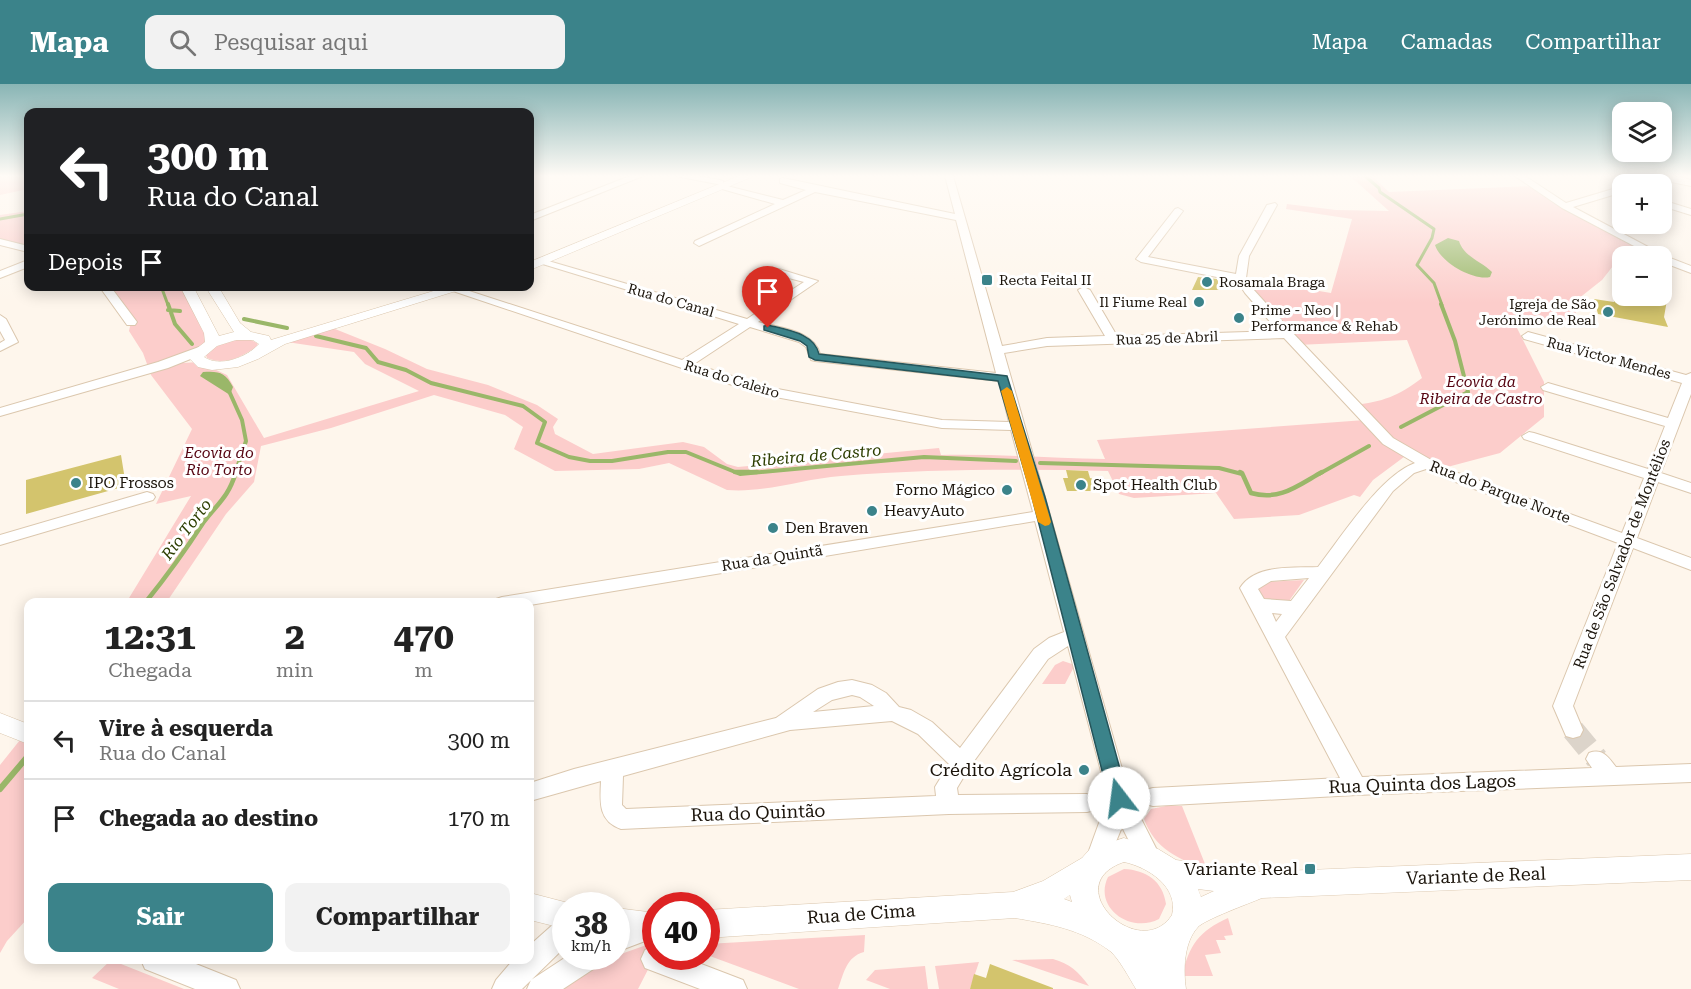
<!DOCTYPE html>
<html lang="pt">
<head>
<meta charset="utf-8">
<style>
  :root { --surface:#fff; --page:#f2f2f2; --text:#222; --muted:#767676; --line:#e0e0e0; --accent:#3b838a }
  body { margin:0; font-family:"Roboto Serif",serif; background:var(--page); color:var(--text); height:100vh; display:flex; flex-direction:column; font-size:22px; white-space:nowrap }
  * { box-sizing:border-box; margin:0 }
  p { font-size:20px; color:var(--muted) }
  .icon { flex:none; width:33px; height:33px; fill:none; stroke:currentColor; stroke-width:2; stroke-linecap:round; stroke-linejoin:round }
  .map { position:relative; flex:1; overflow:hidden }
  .sheet { position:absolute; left:24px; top:514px; width:510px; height:366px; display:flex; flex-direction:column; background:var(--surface); border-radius:12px; box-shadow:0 3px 15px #0003 }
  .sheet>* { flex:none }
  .top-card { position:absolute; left:24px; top:24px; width:510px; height:183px; border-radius:12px; box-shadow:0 3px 15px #0003; background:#202124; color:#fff; overflow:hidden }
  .fabs { position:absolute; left:1612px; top:18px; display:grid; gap:12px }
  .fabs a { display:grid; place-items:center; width:60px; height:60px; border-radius:12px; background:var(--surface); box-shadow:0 3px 15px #0003; font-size:30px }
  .speed { position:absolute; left:552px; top:808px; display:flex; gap:12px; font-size:30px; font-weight:700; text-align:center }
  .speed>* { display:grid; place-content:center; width:78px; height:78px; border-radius:50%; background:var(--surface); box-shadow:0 3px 15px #0003; line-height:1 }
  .speed small { font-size:15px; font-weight:400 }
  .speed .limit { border:9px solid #d22; background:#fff; color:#111 }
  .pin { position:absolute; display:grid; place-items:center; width:51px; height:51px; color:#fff; margin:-62px -26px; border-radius:50% 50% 50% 0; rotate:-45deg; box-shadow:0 0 6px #0007 }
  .pin .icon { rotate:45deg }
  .me { position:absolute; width:66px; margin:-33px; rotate:345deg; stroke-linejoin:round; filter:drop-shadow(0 0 4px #0008) }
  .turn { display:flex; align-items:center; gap:21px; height:126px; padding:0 24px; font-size:27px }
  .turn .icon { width:78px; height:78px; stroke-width:2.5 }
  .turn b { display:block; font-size:42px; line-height:51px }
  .then { display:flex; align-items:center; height:57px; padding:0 24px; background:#0003; gap:12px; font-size:22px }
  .eta { display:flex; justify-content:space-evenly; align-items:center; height:102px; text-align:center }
  .eta b { font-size:36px; font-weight:700; line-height:42px }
  .button { display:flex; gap:12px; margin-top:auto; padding:12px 24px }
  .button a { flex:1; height:69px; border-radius:12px; background:var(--accent); color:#fff; font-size:24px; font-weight:700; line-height:69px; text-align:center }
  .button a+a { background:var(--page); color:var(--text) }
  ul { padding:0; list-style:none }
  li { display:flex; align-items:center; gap:18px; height:78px; padding:0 24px; border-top:2px solid var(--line) }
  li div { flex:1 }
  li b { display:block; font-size:22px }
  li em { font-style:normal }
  header { display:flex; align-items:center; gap:36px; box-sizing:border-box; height:84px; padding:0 30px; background:var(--accent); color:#fff }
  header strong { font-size:28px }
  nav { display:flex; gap:33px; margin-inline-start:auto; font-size:21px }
  .search { width:420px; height:54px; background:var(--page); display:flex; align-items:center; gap:15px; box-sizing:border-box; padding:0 21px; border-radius:12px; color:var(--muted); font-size:22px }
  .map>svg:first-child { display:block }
  .green { fill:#fccdcb }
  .water { fill:#9ab769 }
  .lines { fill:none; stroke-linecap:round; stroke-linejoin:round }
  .stream-far3 { stroke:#9ab769; stroke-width:3 }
  .stream-far2 { stroke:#9ab769; stroke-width:4 }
  .stream-far1 { stroke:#9ab769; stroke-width:4.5 }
  .stream { stroke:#9ab769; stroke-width:6 }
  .building { fill:#d3c46d }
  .minor-tunnel { stroke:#dcd4ca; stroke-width:23; stroke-dasharray:23 11; stroke-linecap:butt }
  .minor-casing { stroke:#dbc7ae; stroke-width:2 }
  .major-casing { stroke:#dbc7ae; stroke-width:1 }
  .minor { fill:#fff; fill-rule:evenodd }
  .major { fill:#fff; fill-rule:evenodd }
  .route { fill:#3b838a; stroke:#26555a; stroke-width:1.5 }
  .slow { fill:#f59e0b }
  .poi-dot { fill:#3b838a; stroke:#fff; stroke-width:2 }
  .labels { text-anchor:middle; stroke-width:6; stroke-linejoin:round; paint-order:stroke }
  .far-poi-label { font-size:14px; fill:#1b140b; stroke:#fff; text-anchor:start }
  .far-street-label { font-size:14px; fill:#1b140b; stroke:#fff }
  .park-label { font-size:15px; font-style:italic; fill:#550310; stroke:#fff }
  .poi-label { font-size:15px; fill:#1b140b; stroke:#fff; text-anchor:start }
  .street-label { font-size:15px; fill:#1b140b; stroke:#fff }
  .water-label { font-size:16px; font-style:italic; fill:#2c3e01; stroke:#fff }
  .near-poi-label { font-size:18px; fill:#1b140b; stroke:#fff; text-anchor:end }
  .near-street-label { font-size:18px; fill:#1b140b; stroke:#fff }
</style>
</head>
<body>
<header>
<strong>Mapa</strong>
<div class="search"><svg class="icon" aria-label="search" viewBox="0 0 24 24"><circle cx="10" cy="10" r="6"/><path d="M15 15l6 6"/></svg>Pesquisar aqui</div>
<nav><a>Mapa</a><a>Camadas</a><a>Compartilhar</a></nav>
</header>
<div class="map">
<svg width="1691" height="905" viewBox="0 0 1691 905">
  <rect width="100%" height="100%" fill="#fef6ec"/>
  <!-- green -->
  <path class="green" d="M0 92H28V105L0 111Z
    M1350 92H1372L1389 108 1534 102 1644 166 1619 175 1623 182H1613L1602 196 1578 215 1573 244 1549 238 1511 232 1544 298V333L1500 369 1436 386 1408 370 1373 396 1360 413 1354 411 1299 431 1234 435 1216 409 1134 414 1119 410 1108 387C1019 385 929 385 841 392 802 395 767 409 727 406L669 379 639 385 555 387 514 365 523 343 505 331 434 311 331 344 261 362 254 398 226 430 166 519H126L191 412 156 420 192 345 151 291 143 269 129 247 131 238 104 203H186L212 259 167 280 199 278 227 291 264 354 419 307 365 280 354 268 280 257 330 243 385 265 427 285 488 301 537 321 558 335 553 343 555 350 593 370 683 358 704 363 727 380 738 383 939 364 941 371C996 370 1050 374 1105 375L1097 356 1365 336 1353 321C1383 318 1398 312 1422 294L1407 256 1297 261 1241 194 1331 209 1352 135 1286 125 1287 120 1336 126 1389 127Z
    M28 127V165L0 158V131Z
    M249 255 257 259 258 262C243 272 226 282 207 274L206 271C216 258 233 256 249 255Z
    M1304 496 1289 517 1275 518 1259 513 1256 502 1265 498Z
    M1063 577 1075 581 1065 600H1042L1055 581Z
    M28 646V834L7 857 0 869V681Z
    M1166 722H1182L1207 785C1179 776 1154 764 1144 735L1151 725Z
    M1124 785C1146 786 1163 797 1166 820L1159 835C1131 850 1093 824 1108 793Z
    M1228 834 1233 851 1224 852 1226 856H1216L1221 869 1205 871 1213 892H1182C1189 861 1199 847 1228 834Z
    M865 851 864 868C846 873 844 889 838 905H799L707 871V860Z
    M655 858V872L638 905H559L604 876Z
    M1053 875C1070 880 1078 887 1089 902L1012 876Z
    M111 876 184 905H119L92 894Z
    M979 878 970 905H939L935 882Z
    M925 882 928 905H890L866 896 875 886Z"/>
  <!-- water -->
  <path class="water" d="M1448 154 1459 157C1464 173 1481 177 1492 188L1490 193C1473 197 1440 178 1435 161Z
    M203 288C219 287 225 288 233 303L230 311 200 292Z"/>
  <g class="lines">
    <!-- stream-far3 -->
    <path class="stream-far3" d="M1365 92 1379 104 1380 108 1434 145 1432 154 1417 181 1434 199 1442 221
      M0 135 28 130
      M161 202 168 221"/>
    <!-- stream-far2 -->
    <path class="stream-far2" d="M168 220 175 240 192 260
      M168 226 180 227
      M244 235 287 244
      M316 252 366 264 378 278 406 286 431 299 523 322 545 338 537 359 569 373 590 377H612L668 368H686L740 390
      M229 307 242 336 246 357 235 390
      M1401 343 1468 308 1455 257 1441 220
      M1040 379 1219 384 1242 390
      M740 390 924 373 1016 377
      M1319 390 1369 362"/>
    <!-- stream-far1 -->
    <path class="stream-far1" d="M735 388H757
      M1240 388 1242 389 1251 409C1280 417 1297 402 1322 388
      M145 519C166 493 185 467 203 439 218 419 228 414 236 388"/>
    <!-- stream -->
    <path class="stream" d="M0 705 28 672"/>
  </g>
  <!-- building -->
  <path class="building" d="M1198 193 1217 195 1223 206H1192Z
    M1616 212H1647L1667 216 1664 233 1668 243 1598 230 1594 215 1614 218Z
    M121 371 126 402 26 430V396Z
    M1066 386 1088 387 1090 394 1094 395 1099 407H1067L1063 394H1068Z
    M990 880 1053 904V905H970L974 890 986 894Z"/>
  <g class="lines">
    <!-- minor-tunnel -->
    <path class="minor-tunnel" d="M1573 646 1597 675"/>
    <defs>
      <path id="minor" d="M630 92H643L530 137V131Z
        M676 92H697L720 96 723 97V101L783 116 806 106 780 99V95L783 94 955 130 945 92H953L1002 262 1047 254 1105 252 1078 206 1084 203 1090 206 1117 252 1278 247 1245 209 1237 197 1141 178 1136 175 1175 125 1178 124 1183 127 1148 173 1236 190 1239 172 1267 121 1275 119 1277 121 1249 172 1246 194 1253 205 1291 247 1393 354 1447 385 1622 449 1644 394 1524 355 1522 352 1529 348 1534 349 1648 385 1665 342 1543 306 1541 303 1548 299 1668 334 1682 299 1524 255 1522 252 1528 248 1686 291 1691 289V310L1661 389 1691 399V409L1658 398 1637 454 1691 474V486L1633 464 1573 622 1583 646 1580 652 1573 654 1566 652 1553 622 1618 459 1437 391 1426 385 1414 389 1393 407 1285 553 1362 693 1592 684 1586 675 1589 669C1603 664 1608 673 1616 683L1691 680V698L1356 711 1153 722 1145 720 1142 713 1145 706 1153 704 1340 694 1240 504C1255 480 1293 484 1318 483 1342 452 1380 392 1415 379L1383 360 1284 254 1047 262 1004 269 1130 713 1161 774 1157 781 1149 784 1141 781 1122 743 1106 782 1098 786 1090 782 1086 775 1108 714 1068 562 1048 575 969 684 957 704 958 711 1087 710 1095 712 1098 719 1095 726 1087 728 949 730 621 745C598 737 600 718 601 697L530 717V699L574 685 776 634 818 605 838 598 852 596 872 601 886 609 899 623 911 626 932 638 960 664 1034 565 1049 554 1064 548 1035 437 530 521 493 519 496 515 502 513 1033 428 1011 346 942 344 759 310 450 206 456 203 460 204 682 276 739 240 536 178 541 175 545 176 747 235 782 212 750 202 779 185 818 197 758 238C779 244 814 246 820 270L996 289 956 136 815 108 699 162 694 159 695 157 775 120 722 105V101ZM781 192 804 198 790 207 765 201ZM750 243 799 258 806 263 811 276 815 277 999 297 1009 338 942 336 767 303 694 280ZM1309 494 1291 517 1264 515 1258 505 1271 497ZM1272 529 1282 530 1276 538ZM852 611 860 613 874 622 813 628 832 616ZM892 637 918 650 949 680 935 703 936 712 626 725 622 721 623 692 790 646Z
        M1515 92H1525L1566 119 1623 102V108L1573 123 1665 172 1691 182V189L1662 178V172H1653L1562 124Z
        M1642 92H1676L1691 96V102Z
        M1662 116 1691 125V131L1662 122Z
        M0 155 28 162V168L0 161Z
        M28 176V183L0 194V187Z
        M99 202H110L137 238 135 241H127Z
        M0 231 6 235 18 258 0 267V259L5 256 0 247Z
        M199 263 203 264 205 267 203 270 168 284 0 332V324L158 278Z
        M147 408 153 410 155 413 153 416 0 461V451Z
        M566 833V862L522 905H492L496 896 513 876H530V861L557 837Z
        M644 834 653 838 656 844 653 854 616 868V844Z
        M654 862 656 873H683L743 896 747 905H700L645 884 641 875 645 866Z
        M566 873H602L598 882 563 905H527L531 896Z
        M141 876H186L236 896 240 905H195L145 885Z"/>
      <path id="major" d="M739 92H754L530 186V178Z
        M180 202H193L219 252 234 248 205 202H218L240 239 251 248 269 252 271 256 450 202H472L285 260 258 275 238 283 212 286 198 283 190 275 192 268 205 258 204 249ZM236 256H253L259 260C247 273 220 284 204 273L217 262Z
        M0 629 28 640V660L0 649Z
        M1124 754 1158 765 1176 776 1261 788 1691 770V796L1262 814C1250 819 1204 836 1198 843 1184 858 1183 885 1186 905H1136C1130 895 1118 873 1110 867 1081 845 1050 840 1015 834L706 854V826L1013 808 1043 797 1082 774 1090 765ZM1124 778C1148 783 1179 803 1172 831 1140 880 1056 801 1124 778ZM1198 805 1214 807 1201 813ZM1070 811 1072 818 1064 815Z
        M530 809 576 821 566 822V845L530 836Z
        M616 824 656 829V857L616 852Z"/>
    </defs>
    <!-- minor casing -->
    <use href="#minor" class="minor-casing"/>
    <!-- major casing -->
    <use href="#major" class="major-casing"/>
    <!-- minor -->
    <use href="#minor" class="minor"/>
    <!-- major -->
    <use href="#major" class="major"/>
  </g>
  <!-- sky -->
  <linearGradient id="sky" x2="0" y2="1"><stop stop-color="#89b5b5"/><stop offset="0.42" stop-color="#fffbf6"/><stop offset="1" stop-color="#fffbf6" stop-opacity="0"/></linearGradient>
  <rect width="1691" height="219" fill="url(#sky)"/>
  <!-- route -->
  <path class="route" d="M768 241C787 246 814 249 819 270L1007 292 1045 413 1128 714 1125 720 1119 722 1112 720 1109 714 1032 413 998 297 815 276 809 273 807 262 800 257 764 246V242Z"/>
  <!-- slow -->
  <path class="slow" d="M1007 303 1012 307 1051 438 1049 441 1045 442 1038 438 1001 307Z"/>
  <!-- markers -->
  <g class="poi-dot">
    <rect x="981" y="190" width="12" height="12" rx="3"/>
    <circle cx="1207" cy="198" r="6"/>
    <circle cx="1199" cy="218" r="6"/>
    <circle cx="1608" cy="228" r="6"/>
    <circle cx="1239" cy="234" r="6"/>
    <circle cx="76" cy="399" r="6"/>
    <circle cx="1081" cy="401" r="6"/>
    <circle cx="1007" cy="406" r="6"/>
    <circle cx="872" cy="427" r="6"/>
    <circle cx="773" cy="444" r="6"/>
    <circle cx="1084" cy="686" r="6"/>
    <rect x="1304" y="779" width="12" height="12" rx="3"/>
  </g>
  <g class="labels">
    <!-- far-poi labels -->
    <g class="far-poi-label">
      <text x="999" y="201">Recta Feital II</text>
      <text x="1219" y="203">Rosamala Braga</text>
      <text x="1187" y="223" text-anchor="end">Il Fiume Real</text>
      <text x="1596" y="225" text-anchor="end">Igreja de São<tspan x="1596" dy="16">Jerónimo de Real</tspan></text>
      <text x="1251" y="231">Prime - Neo |<tspan x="1251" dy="16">Performance &amp; Rehab</tspan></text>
    </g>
    <!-- far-street labels -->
    <g class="far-street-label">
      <text transform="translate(671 216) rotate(16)" y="5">Rua do Canal</text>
      <text transform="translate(1167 254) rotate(-2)" y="5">Rua 25 de Abril</text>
      <text transform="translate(1609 274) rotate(15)" y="5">Rua Victor Mendes</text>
      <text transform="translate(732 295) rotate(17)" y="5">Rua do Caleiro</text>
    </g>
    <!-- park labels -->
    <g class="park-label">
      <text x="1481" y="303">Ecovia da<tspan x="1481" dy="17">Ribeira de Castro</tspan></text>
      <text x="219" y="374">Ecovia do<tspan x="219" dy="17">Rio Torto</tspan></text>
    </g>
    <!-- poi labels -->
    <g class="poi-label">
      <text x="88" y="404">IPO Frossos</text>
      <text x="1093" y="406">Spot Health Club</text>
      <text x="995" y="411" text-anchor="end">Forno Mágico</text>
      <text x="884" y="432">HeavyAuto</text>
      <text x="785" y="449">Den Braven</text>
    </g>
    <!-- street labels -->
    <g class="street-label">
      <text transform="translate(1500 408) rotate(21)" y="5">Rua do Parque Norte</text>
      <text transform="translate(1622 470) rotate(-69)" y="5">Rua de São Salvador de Montélios</text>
      <text transform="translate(772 474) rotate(-9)" y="5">Rua da Quintã</text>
    </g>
    <!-- water labels -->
    <g class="water-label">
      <text transform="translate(816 371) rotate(-5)" y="6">Ribeira de Castro</text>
      <text transform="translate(186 445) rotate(-53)" y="6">Rio Torto</text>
    </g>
    <!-- near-poi labels -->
    <g class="near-poi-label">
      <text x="1072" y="692">Crédito Agrícola</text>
      <text x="1298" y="791">Variante Real</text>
    </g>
    <!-- near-street labels -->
    <g class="near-street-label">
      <text transform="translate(1422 700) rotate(-2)" y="6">Rua Quinta dos Lagos</text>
      <text transform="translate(758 729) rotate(-2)" y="6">Rua do Quintão</text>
      <text transform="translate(1476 792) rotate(-2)" y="6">Variante de Real</text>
      <text transform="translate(861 830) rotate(-4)" y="6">Rua de Cima</text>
    </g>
  </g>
</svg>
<div class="fabs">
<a><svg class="icon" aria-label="layers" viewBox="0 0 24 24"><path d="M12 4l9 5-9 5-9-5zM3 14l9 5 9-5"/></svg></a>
<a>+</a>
<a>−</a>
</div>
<div class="speed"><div>38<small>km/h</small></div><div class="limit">40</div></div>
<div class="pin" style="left:768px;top:244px;background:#d93025"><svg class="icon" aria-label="arrive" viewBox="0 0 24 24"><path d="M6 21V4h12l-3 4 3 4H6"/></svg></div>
<svg class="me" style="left:1119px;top:714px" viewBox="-20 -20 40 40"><circle r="19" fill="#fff"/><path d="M0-13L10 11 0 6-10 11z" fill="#3b838a"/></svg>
<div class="top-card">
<div class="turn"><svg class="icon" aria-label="left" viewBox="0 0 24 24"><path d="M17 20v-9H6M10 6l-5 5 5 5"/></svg><div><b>300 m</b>Rua do Canal</div></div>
<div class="then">Depois<svg class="icon" aria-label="arrive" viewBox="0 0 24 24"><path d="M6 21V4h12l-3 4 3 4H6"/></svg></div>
</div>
<section class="sheet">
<div class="eta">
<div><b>12:31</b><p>Chegada</p></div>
<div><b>2</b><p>min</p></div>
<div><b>470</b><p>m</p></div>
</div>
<ul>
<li><svg class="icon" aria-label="left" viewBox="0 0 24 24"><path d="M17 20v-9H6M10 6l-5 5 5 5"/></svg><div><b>Vire à esquerda</b><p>Rua do Canal</p></div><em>300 m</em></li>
<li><svg class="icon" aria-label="arrive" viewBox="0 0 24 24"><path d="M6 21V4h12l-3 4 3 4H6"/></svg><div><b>Chegada ao destino</b></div><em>170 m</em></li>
</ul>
<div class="button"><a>Sair</a><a>Compartilhar</a></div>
</section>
</div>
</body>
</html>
